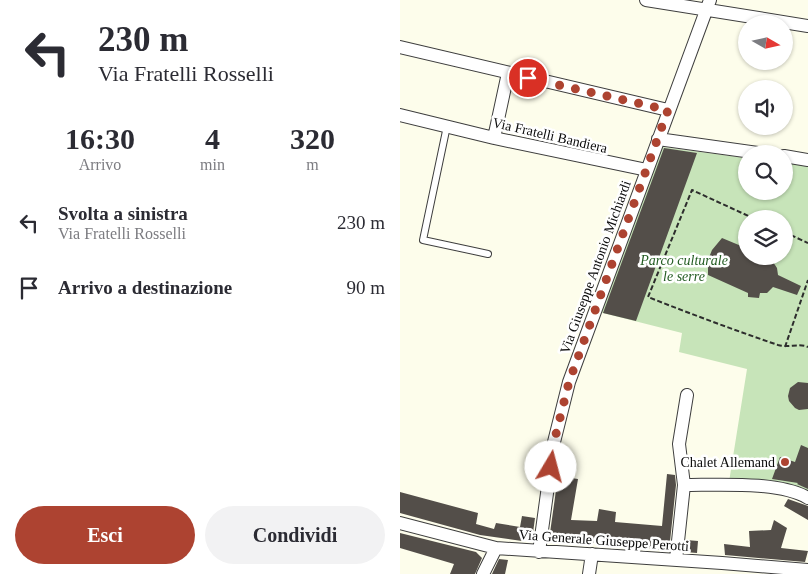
<!DOCTYPE html>
<html lang="it">
<head>
<meta charset="utf-8">
<style>
  :root { --surface:#fff; --page:#f2f2f3; --text:#2b2b33; --muted:#7c7c81; --accent:#ad4331 }
  body { margin:0; font-family:Georgia,serif; background:var(--page); color:var(--text); height:100vh; display:flex; flex-direction:column; font-size:19px; white-space:nowrap }
  * { box-sizing:border-box; margin:0 }
  p { font-size:16px; color:var(--muted) }
  .icon { flex:none; width:28px; height:28px; fill:none; stroke:currentColor; stroke-width:2; stroke-linecap:round; stroke-linejoin:round }
  .map { position:relative; flex:1; overflow:hidden }
  .panel { display:flex; flex-direction:column; background:var(--surface); width:400px }
  .panel>* { flex:none }
  .banner { background:#fff; color:var(--text); overflow:hidden }
  .needle { width:32px; rotate:99deg }
  .controls { position:absolute; left:338px; top:15px; display:grid; gap:10px }
  .controls a { display:grid; place-items:center; width:55px; height:55px; border-radius:50%; background:var(--surface); box-shadow:0 1px 4px #0004; font-size:25px }
  .pin { position:absolute; display:grid; place-items:center; width:42px; height:42px; color:#fff; margin:-21px; border:2px solid #fff; border-radius:50%; box-shadow:0 1px 5px #0007 }
  .me { position:absolute; width:55px; margin:-28px; rotate:8deg; stroke-linejoin:round; filter:drop-shadow(0 0 4px #0008) }
  .turn { display:flex; align-items:center; gap:18px; height:105px; padding:0 15px; font-size:22px }
  .turn .icon { width:65px; height:65px; stroke-width:2.5 }
  .turn b { display:block; font-size:35px; line-height:42px }
  .eta { display:flex; justify-content:space-evenly; align-items:center; height:85px; text-align:center }
  .eta b { font-size:30px; font-weight:700; line-height:35px }
  .primary-button { display:flex; gap:10px; margin-top:auto; padding:10px 15px }
  .primary-button a { flex:1; height:58px; border-radius:30px; background:var(--accent); color:#fff; font-size:20px; font-weight:700; line-height:58px; text-align:center }
  .primary-button a+a { background:var(--page); color:var(--text) }
  ul { padding:0; list-style:none }
  li { display:flex; align-items:center; gap:15px; height:65px; padding:0 15px }
  li div { flex:1 }
  li b { display:block; font-size:19px }
  li em { font-style:normal }
  main { display:flex; flex:1; min-height:0 }
  .map>svg:first-child { display:block }
  .green { fill:#c7e4b9; fill-rule:evenodd }
  .building { fill:#534e49 }
  .lines { fill:none; stroke-linecap:round; stroke-linejoin:round }
  .service-casing { stroke:#3e3e3e; stroke-width:8 }
  .minor-casing { stroke:#3e3e3e; stroke-width:14 }
  .path { stroke:#2d2d2d; stroke-width:2; stroke-dasharray:5 2.5; stroke-linecap:butt }
  .service { stroke:#fff; stroke-width:6 }
  .minor { stroke:#fff; stroke-width:12 }
  .route { stroke:#ad4331; stroke-width:9; stroke-dasharray:0 16.2 }
  .poi-dot { fill:#ad4331; stroke:#fff; stroke-width:2 }
  .labels { text-anchor:middle; stroke-width:5; stroke-linejoin:round; paint-order:stroke }
  .street-label { font-size:14px; fill:#0b0b0b; stroke:#fff }
  .park-label { font-size:14px; font-style:italic; fill:#235c22; stroke:#fff }
  .poi-label { font-size:14px; fill:#0b0b0b; stroke:#fff; text-anchor:end }
</style>
</head>
<body>
<main>
<section class="panel">
<div class="banner">
<div class="turn"><svg class="icon" aria-label="left" viewBox="0 0 24 24"><path d="M17 20v-9H6M10 6l-5 5 5 5"/></svg><div><b>230 m</b>Via Fratelli Rosselli</div></div>
</div>
<div class="eta">
<div><b>16:30</b><p>Arrivo</p></div>
<div><b>4</b><p>min</p></div>
<div><b>320</b><p>m</p></div>
</div>
<ul>
<li><svg class="icon" aria-label="left" viewBox="0 0 24 24"><path d="M17 20v-9H6M10 6l-5 5 5 5"/></svg><div><b>Svolta a sinistra</b><p>Via Fratelli Rosselli</p></div><em>230 m</em></li>
<li><svg class="icon" aria-label="arrive" viewBox="0 0 24 24"><path d="M6 21V4h12l-3 4 3 4H6"/></svg><div><b>Arrivo a destinazione</b></div><em>90 m</em></li>
</ul>
<div class="primary-button"><a>Esci</a><a>Condividi</a></div>
</section>
<div class="map">
<svg width="408" height="574" viewBox="0 0 408 574">
  <rect width="100%" height="100%" fill="#fdfdeb"/>
  <!-- green -->
  <path class="green" d="M262 147 346 158V191H384V163L408 166V495L329 482 347 369 279 352 282 333 199 312ZM346 219H384V256H346Z"/>
  <!-- building -->
  <path class="building" d="M264 148 297 153 236 321 203 313Z
    M322 238 346 248V256H377L373 262 377 268 378 275 401 286 397 295 373 287 367 293H360L359 298 348 297V293L308 275V260L312 250Z
    M398 382 408 383V409L399 410 395 408 389 401 388 396 390 388Z
    M401 445 408 448V489L397 484 398 483 372 479 380 457 395 462Z
    M267 474 275 475 276 485 269 551 180 541V542L149 540 158 476 178 479 171 520 197 521 199 509 216 512 215 522 262 526Z
    M0 492 78 513 76 524 94 529 96 523 120 527 122 516 135 518 132 540 123 539 122 541 80 535 0 513Z
    M388 499 408 506V520L384 506Z
    M374 520 387 528 381 548 408 551 405 562 325 555 324 544 350 547 349 531 371 530Z
    M0 533 76 552 82 558 75 574H50L54 564 0 548Z
    M286 540 298 541 297 553 285 552Z
    M99 559 108 560 105 574H92Z"/>
  <g class="lines">
    <defs>
      <path id="service" d="M47 126 23 240 88 254"/>
      <path id="minor" d="M246 0 408 26
        M0 47 268 110
        M0 115 94 138 247 170
        M94 138 108 73
        M258 139 366 154
        M384 156 408 160
        M284 485C319 485 379 481 408 498
        M0 523 96 548 322 563 408 570
        M139 552 154 442 169 382 310 0
        M276 560 284 485 279 444 287 395
        M83 574 96 548
        M189 574 192 554"/>
    </defs>
    <!-- service casing -->
    <use href="#service" class="service-casing"/>
    <!-- minor casing -->
    <use href="#minor" class="minor-casing"/>
    <!-- path -->
    <path class="path" d="M355 219 292 190 248 297C291 314 334 330 378 345 388 348 399 343 408 347
      M384 232 408 243
      M385 347 408 280"/>
    <!-- service -->
    <use href="#service" class="service"/>
    <!-- minor -->
    <use href="#minor" class="minor"/>
  </g>
  <g class="lines">
    <!-- route -->
    <path class="route" d="M128 78 268 110 169 382 154 442 151 467"/>
  </g>
  <!-- markers -->
  <circle class="poi-dot" cx="385" cy="462" r="5"/>
  <g class="labels">
    <!-- street labels -->
    <g class="street-label">
      <text transform="translate(150 135) rotate(13)" y="5">Via Fratelli Bandiera</text>
      <text transform="translate(195 267) rotate(-70)" y="5">Via Giuseppe Antonio Michiardi</text>
      <text transform="translate(204 540) rotate(4)" y="5">Via Generale Giuseppe Perotti</text>
    </g>
    <!-- park labels -->
    <g class="park-label">
      <text x="284" y="265">Parco culturale<tspan x="284" dy="16">le serre</tspan></text>
    </g>
    <!-- poi labels -->
    <g class="poi-label">
      <text x="375" y="467">Chalet Allemand</text>
    </g>
  </g>
</svg>
<div class="controls">
<a><svg class="needle" viewBox="-14 -14 28 28"><path d="M0-13l5 13h-10z" fill="#e53935"/><path d="M0 13l5-13h-10z" fill="#7c7c81"/></svg></a>
<a><svg class="icon" aria-label="sound" viewBox="0 0 24 24"><path d="M4 9h4l5-4v14l-5-4H4zM17 9q2 3 0 6"/></svg></a>
<a><svg class="icon" aria-label="search" viewBox="0 0 24 24"><circle cx="10" cy="10" r="6"/><path d="M15 15l6 6"/></svg></a>
<a><svg class="icon" aria-label="layers" viewBox="0 0 24 24"><path d="M12 4l9 5-9 5-9-5zM3 14l9 5 9-5"/></svg></a>
</div>
<div class="pin" style="left:128px;top:78px;background:#d93025"><svg class="icon" aria-label="arrive" viewBox="0 0 24 24"><path d="M6 21V4h12l-3 4 3 4H6"/></svg></div>
<svg class="me" style="left:151px;top:467px" viewBox="-20 -20 40 40"><circle r="19" fill="#fff"/><path d="M0-13L10 11 0 6-10 11z" fill="#ad4331"/></svg>
</div>
</main>
</body>
</html>
